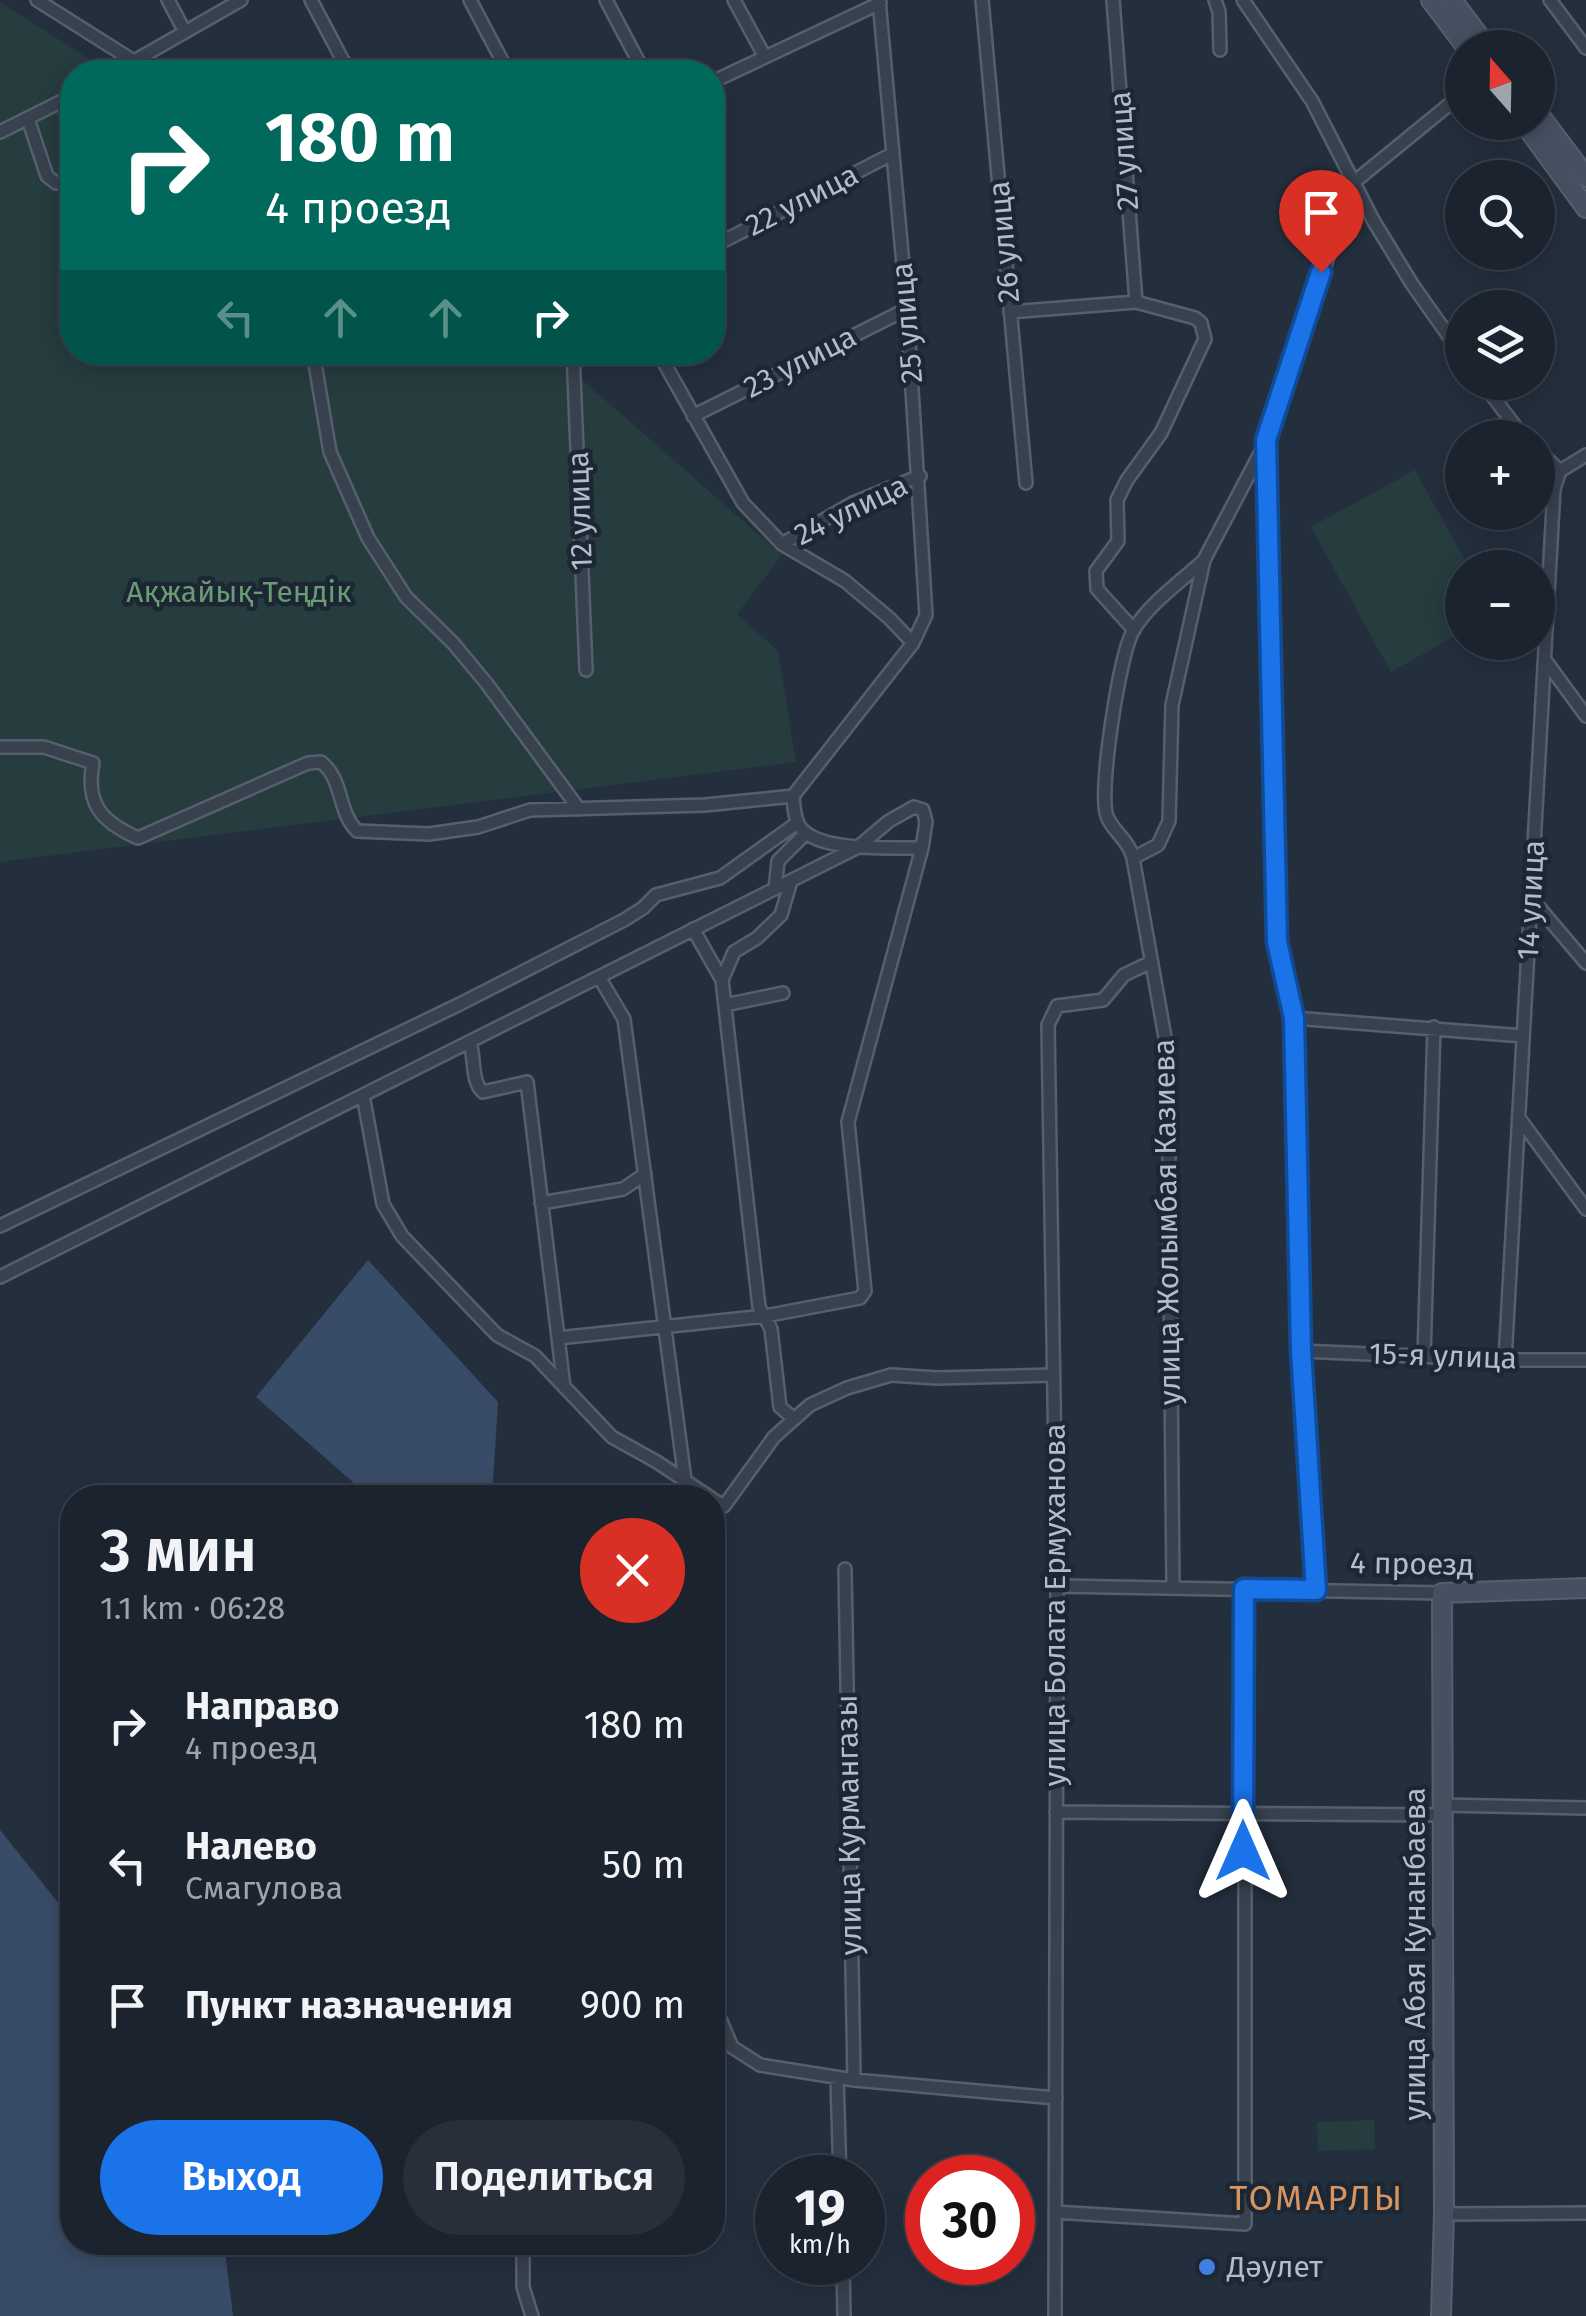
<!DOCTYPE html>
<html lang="ru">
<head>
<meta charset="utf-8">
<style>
  :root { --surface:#1b232e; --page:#282f3a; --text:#f1f3f6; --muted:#a0a4aa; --line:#39404a; --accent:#1a73e8 }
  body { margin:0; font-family:"Fira Sans",sans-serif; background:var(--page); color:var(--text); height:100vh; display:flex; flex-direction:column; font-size:38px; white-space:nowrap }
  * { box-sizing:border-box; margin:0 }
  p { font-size:32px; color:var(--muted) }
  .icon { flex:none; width:55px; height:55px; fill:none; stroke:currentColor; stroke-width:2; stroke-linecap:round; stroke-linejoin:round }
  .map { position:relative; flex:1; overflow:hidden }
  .side { position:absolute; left:60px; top:1485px; width:665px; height:770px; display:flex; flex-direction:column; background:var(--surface); border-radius:40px; box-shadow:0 5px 25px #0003,0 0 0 2px var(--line) }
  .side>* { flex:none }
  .banner { position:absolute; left:60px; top:60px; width:665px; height:305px; border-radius:40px; box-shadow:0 5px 25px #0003,0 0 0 2px var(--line); background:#00695c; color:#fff; overflow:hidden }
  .needle { width:65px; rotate:340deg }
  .tools { position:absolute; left:1445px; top:30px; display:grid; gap:20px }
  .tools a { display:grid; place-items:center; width:110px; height:110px; border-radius:50%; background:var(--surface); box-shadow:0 5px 25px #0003,0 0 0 2px var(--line); font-size:50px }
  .speed { position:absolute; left:755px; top:2155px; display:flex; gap:20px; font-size:50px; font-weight:700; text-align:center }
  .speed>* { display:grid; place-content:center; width:130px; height:130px; border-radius:50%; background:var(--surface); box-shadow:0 5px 25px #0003,0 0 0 2px var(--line); line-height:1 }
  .speed small { font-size:25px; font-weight:400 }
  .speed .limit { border:15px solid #d22; background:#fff; color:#111 }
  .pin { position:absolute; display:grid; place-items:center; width:85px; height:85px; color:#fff; margin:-102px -42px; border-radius:50% 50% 50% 0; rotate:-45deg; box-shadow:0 0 10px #0007 }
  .pin .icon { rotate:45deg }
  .me { position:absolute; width:110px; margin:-55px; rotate:0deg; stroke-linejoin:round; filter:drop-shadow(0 0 8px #0008) }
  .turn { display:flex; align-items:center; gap:35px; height:210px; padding:0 40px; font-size:45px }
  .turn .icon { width:130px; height:130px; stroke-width:2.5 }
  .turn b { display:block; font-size:70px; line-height:85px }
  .lanes { display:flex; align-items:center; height:95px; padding:0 40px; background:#0003; justify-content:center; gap:50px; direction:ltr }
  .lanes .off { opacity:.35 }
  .round { display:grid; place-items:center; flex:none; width:105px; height:105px; border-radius:52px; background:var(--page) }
  .overview { display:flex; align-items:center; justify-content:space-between; height:170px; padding:0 40px }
  h1 { font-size:60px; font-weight:600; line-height:75px }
  .cta { display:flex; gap:20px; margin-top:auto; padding:20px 40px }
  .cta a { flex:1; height:115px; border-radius:60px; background:var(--accent); color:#fff; font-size:40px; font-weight:600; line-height:115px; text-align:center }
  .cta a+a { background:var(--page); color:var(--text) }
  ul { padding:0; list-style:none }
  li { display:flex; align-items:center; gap:30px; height:140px; padding:0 40px }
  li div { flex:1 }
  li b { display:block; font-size:38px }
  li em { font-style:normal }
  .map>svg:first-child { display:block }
  .green { fill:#263c3f }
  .water { fill:#394c67 }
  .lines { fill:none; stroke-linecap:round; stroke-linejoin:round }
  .street-casing { stroke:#565f6c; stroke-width:16 }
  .secondary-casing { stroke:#565f6c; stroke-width:22 }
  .street { stroke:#38414e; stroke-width:11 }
  .secondary { stroke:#465061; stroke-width:18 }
  .route-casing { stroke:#114b97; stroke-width:25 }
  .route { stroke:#1a73e8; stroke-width:18 }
  .shop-dot { fill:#3f7fe0; stroke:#1d2633; stroke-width:4 }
  .labels { text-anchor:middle; stroke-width:9; stroke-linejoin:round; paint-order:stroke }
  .street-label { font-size:30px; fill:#b4bcc9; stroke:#1d2633 }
  .park-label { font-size:30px; fill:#6b9a76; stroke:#1d2633 }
  .poi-label { font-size:30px; fill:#b4bcc9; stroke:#1d2633; text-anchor:start }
  .quarter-label { font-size:35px; letter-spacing:2.5px; fill:#d59563; stroke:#1d2633 }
</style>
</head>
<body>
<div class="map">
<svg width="1586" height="2316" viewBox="0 0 1586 2316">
  <rect width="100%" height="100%" fill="#242f3e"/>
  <!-- green -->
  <path class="green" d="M0 2 110 72H72V352L546 353 563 363 782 555 737 614 778 651 796 762 0 862Z
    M1415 470 1469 567 1462 568V632L1391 672 1311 527Z
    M1374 2120 1375 2149 1318 2151 1317 2122Z"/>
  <!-- water -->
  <path class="water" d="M368 1260 498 1402 492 1497H390L356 1485 256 1397Z
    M0 1830 72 1920V2242L224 2243 233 2316H0Z"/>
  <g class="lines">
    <defs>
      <path id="street" d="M37 0 151 72
        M168 0 185 32
        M311 0 349 72
        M470 0 508 72
        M606 0 644 72
        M734 0 765 57
        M982 0 1026 483
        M1113 0 1136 302
        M1215 0 1219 12 1220 50
        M1243 0 1312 101 1373 220 1412 284 1462 355
        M1550 0 1586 48
        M115 72 241 0
        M712 82 880 3
        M28 119 47 176 56 183 72 179
        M0 132 72 96
        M712 247 892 154
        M1010 312 1136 302 1195 318 1201 323 1205 339 1161 433 1127 480 1117 500 1118 541 1096 571 1097 589 1134 630
        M313 352 330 452 368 538 406 597 453 643 487 684 579 809
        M573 352 586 670
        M658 352 743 503 782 544 845 581 889 618 913 643
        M1482 382 1524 438
        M693 416 907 309
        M1538 450 1560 471
        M782 544 853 503 920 476
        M1545 660 1586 716
        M0 747H44L93 763C85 804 102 822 138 838L308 763 321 762C344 780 337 811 357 831L429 834 478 827 530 810 705 805 793 796 913 643 926 615 907 309 879 0
        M793 796C794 806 794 818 800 827 819 853 892 847 922 848
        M1133 858C1129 839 1110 830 1106 813 1100 783 1119 657 1133 631 1149 603 1181 582 1204 560
        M775 889 778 861 806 833
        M1531 898 1586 963
        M693 929 722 980 759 1307 771 1329 780 1407 794 1419
        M599 977 624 1019 685 1480
        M722 980 734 952 757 938 781 915 791 881
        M725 1005 783 993
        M1294 1018 1523 1036
        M470 1042C475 1058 471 1082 483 1092L527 1082 564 1387
        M363 1095 383 1204 402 1236 497 1335 535 1356 612 1437 657 1462 711 1498
        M1519 1118 1586 1209
        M541 1203 623 1189 645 1174
        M0 1226 460 1004 624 920 643 908 656 895 720 878 797 823
        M0 1277 858 847 889 821 914 807 923 810 926 822 922 848 848 1122 865 1291 860 1298 765 1316 558 1338
        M1301 1351 1505 1360H1586
        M1424 1356 1434 1027
        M1505 1360 1554 489 1560 471 1586 455
        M712 1499 724 1506 774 1437 810 1405 847 1388 891 1375 937 1378 1053 1375
        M845 1569 854 2080
        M1057 1586 1442 1593
        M1173 1588 1168 1054 1133 858 1158 845 1169 821 1172 705 1204 560 1266 442
        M1316 1590 1301 1351 1294 1018 1277 942 1272 569 1266 441 1353 183 1462 94
        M1441 1805 1586 1808
        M1056 1812 1441 1815
        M712 2000 732 2047 760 2065 854 2080 1056 2098
        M837 2078 840 2178
        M1055 2212 1245 2224V1589
        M1444 2214 1586 2213
        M523 2242V2287L532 2316
        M843 2262 844 2316
        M1055 2316 1057 1586 1048 1025 1057 1006 1103 1000 1124 975 1151 962"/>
      <path id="secondary" d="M1431 0 1467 48
        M1452 0 1488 48
        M1538 113 1586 177
        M1523 122 1586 208
        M1441 2316 1444 2214 1442 1593 1586 1588"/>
    </defs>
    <!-- street casing -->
    <use href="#street" class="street-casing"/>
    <!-- secondary casing -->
    <use href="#secondary" class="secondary-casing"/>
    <!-- street -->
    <use href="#street" class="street"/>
    <!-- secondary -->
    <use href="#secondary" class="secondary"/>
  </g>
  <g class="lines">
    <defs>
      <path id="route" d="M1243 1851 1244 1589 1316 1590 1301 1350 1294 1018 1277 942 1266 440 1321 272"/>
    </defs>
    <!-- route casing -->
    <use href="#route" class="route-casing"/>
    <!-- route -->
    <use href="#route" class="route"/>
  </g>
  <!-- markers -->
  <circle class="shop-dot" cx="1207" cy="2267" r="10"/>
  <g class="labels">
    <!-- street labels -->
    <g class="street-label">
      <text transform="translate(1124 151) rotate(-94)" y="10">27 улица</text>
      <text transform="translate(802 200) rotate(-27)" y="10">22 улица</text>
      <text transform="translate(1004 242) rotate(-95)" y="10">26 улица</text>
      <text transform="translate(907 323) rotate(-95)" y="10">25 улица</text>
      <text transform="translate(800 362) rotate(-27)" y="10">23 улица</text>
      <text transform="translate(851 510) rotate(-26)" y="10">24 улица</text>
      <text transform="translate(580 511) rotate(-92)" y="10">12 улица</text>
      <text transform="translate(1531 900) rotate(-87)" y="10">14 улица</text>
      <text transform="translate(1167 1222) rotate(-91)" y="10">улица Жолымбая Казиева</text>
      <text transform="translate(1443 1356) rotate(2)" y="10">15-я улица</text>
      <text transform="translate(1412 1564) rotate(1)" y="10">4 проезд</text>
      <text transform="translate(1055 1605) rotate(-90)" y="10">улица Болата Ермуханова</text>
      <text transform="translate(849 1825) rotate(-91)" y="10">улица Курмангазы</text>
      <text transform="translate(1415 1954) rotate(-90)" y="10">улица Абая Кунанбаева</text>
    </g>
    <!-- park labels -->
    <g class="park-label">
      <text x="239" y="602">Ақжайық-Теңдік</text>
    </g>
    <!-- poi labels -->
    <g class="poi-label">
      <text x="1227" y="2277">Дәулет</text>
    </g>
    <!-- quarter labels -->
    <g class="quarter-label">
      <text x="1317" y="2210">ТОМАРЛЫ</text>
    </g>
  </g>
</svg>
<div class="tools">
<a><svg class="needle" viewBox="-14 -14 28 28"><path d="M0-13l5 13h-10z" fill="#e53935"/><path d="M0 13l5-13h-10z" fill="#a0a4aa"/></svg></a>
<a><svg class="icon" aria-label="search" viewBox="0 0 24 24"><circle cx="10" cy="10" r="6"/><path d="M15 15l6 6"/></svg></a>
<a><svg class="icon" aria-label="layers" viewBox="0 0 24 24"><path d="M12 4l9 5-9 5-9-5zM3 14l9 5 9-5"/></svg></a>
<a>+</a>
<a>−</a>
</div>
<div class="speed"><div>19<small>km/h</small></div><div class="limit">30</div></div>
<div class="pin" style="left:1321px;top:272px;background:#d93025"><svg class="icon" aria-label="arrive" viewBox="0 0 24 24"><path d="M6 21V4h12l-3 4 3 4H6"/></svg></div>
<svg class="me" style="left:1243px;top:1851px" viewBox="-20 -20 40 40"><path d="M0-17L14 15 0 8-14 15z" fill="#1a73e8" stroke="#fff" stroke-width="4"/></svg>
<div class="banner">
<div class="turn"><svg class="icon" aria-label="right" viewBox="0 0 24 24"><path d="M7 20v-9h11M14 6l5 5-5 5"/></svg><div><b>180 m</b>4 проезд</div></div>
<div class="lanes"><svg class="icon off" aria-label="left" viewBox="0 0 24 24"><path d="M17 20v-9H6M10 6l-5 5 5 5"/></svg><svg class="icon off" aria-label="ahead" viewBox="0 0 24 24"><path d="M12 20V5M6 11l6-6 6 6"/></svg><svg class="icon off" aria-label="ahead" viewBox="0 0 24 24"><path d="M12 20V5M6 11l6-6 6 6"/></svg><svg class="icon" aria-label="right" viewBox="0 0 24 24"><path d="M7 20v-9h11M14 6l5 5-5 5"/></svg></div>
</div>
<section class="side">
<div class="overview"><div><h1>3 мин</h1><p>1.1 km · 06:28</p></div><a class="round" style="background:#d93025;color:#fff"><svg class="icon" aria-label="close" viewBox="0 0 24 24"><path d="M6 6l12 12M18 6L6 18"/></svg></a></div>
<ul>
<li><svg class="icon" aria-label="right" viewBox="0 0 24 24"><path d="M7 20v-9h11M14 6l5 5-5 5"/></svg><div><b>Направо</b><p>4 проезд</p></div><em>180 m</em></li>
<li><svg class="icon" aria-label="left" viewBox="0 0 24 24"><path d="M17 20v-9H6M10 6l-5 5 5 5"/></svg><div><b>Налево</b><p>Смагулова</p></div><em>50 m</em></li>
<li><svg class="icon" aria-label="arrive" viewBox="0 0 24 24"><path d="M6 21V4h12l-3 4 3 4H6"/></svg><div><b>Пункт назначения</b></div><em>900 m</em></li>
</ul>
<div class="cta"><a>Выход</a><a>Поделиться</a></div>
</section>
</div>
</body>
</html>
